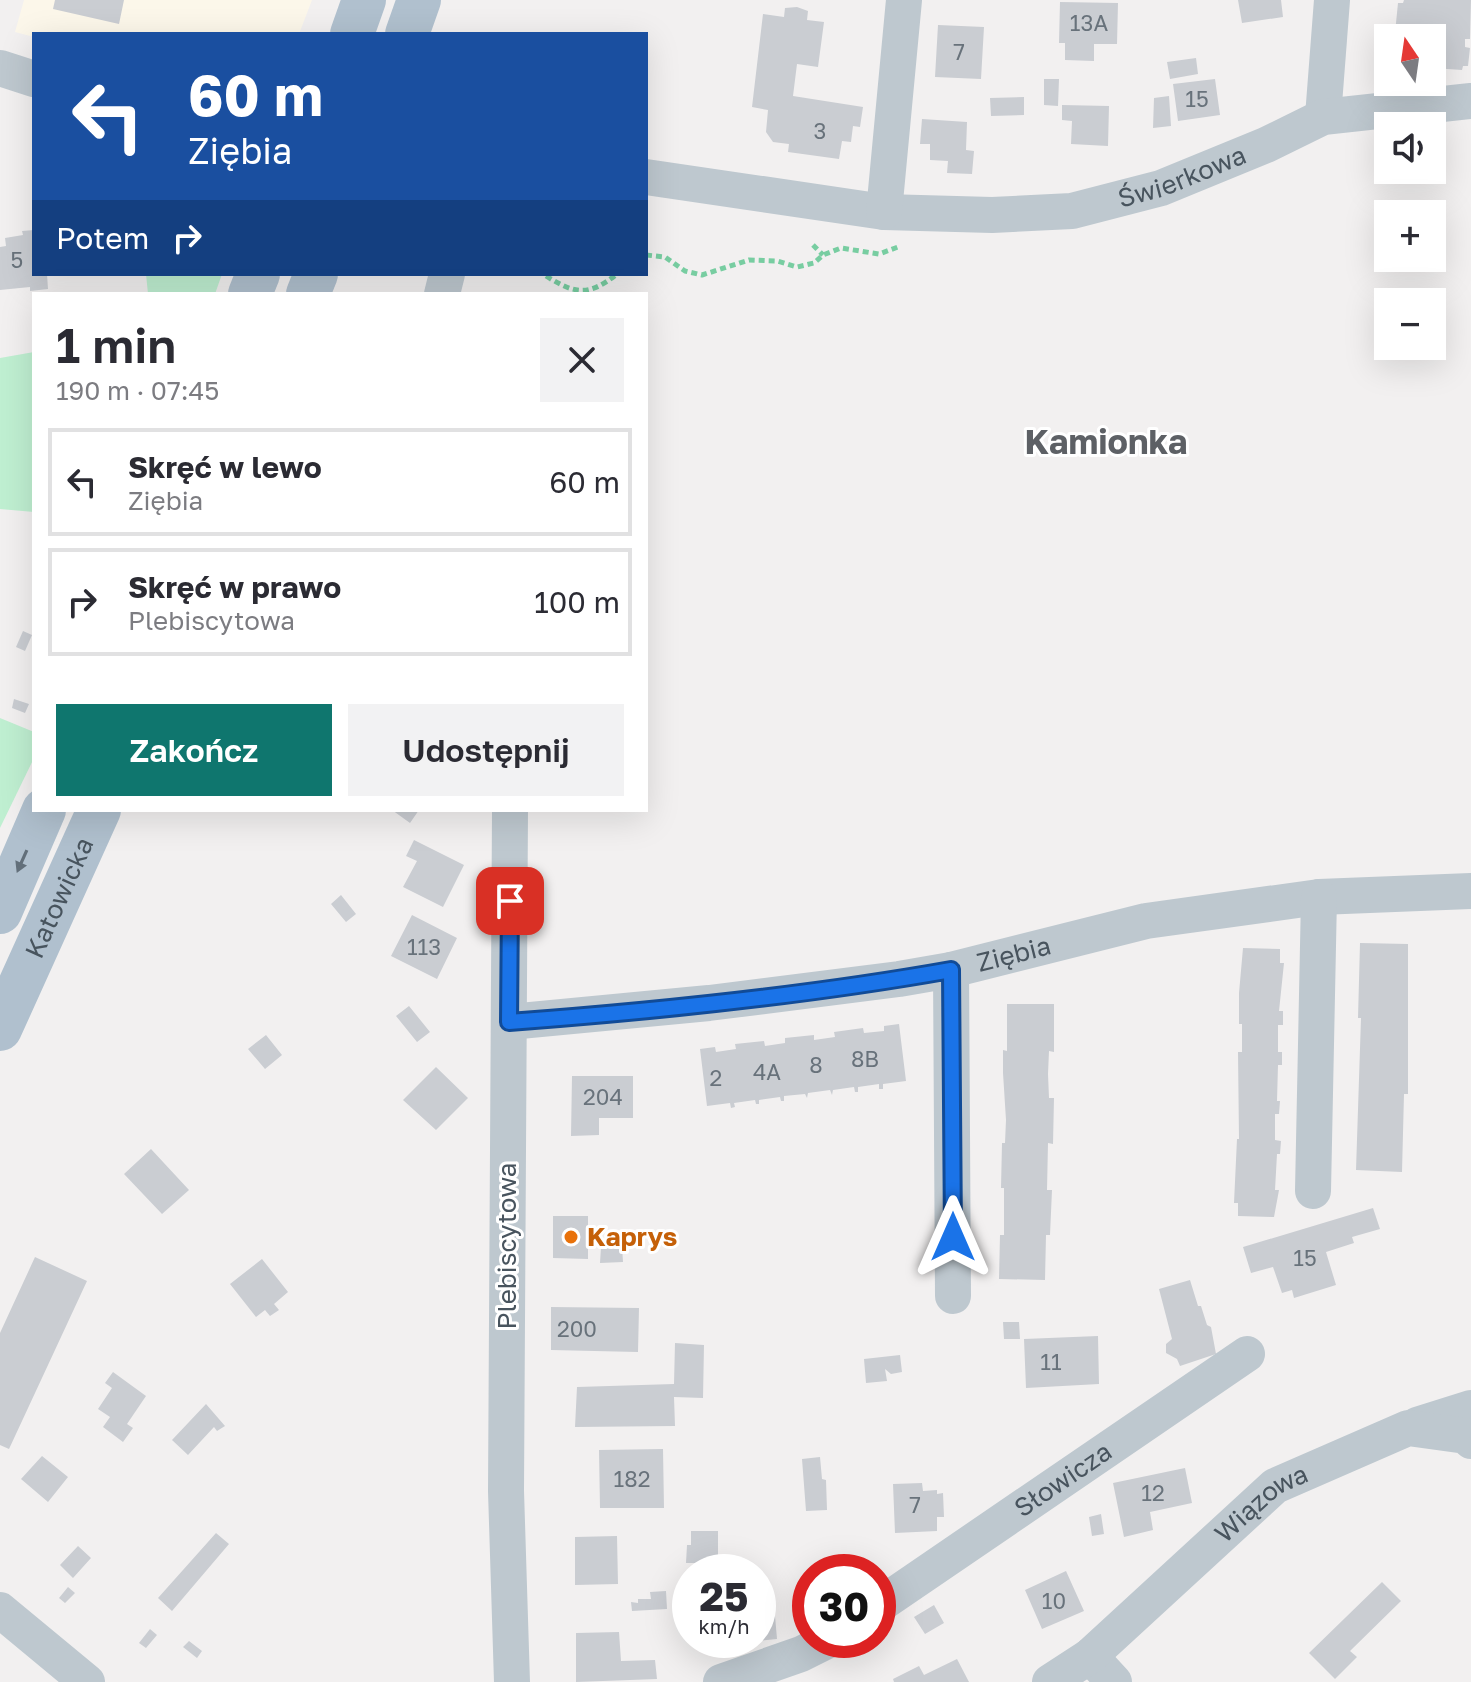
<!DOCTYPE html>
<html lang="pl">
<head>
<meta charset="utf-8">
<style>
  :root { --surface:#fff; --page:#f2f2f3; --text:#2b2b33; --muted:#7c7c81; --line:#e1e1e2; --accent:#0f766e }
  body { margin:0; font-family:"Golos Text",sans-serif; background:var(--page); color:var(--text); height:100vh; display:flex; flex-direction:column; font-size:30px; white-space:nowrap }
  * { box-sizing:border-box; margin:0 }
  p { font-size:26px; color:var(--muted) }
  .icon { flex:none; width:44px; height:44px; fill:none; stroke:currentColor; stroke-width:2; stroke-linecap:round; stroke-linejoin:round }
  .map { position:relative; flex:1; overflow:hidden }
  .side { position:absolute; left:32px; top:292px; width:616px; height:520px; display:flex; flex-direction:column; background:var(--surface); border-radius:0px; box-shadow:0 8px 32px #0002 }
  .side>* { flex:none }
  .guide { position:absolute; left:32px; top:32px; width:616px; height:244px; border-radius:0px; box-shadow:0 8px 32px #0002; background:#1a4fa0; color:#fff; overflow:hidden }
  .needle { width:52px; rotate:347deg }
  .tools { position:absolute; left:1374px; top:24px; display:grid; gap:16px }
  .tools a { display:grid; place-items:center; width:72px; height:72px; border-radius:0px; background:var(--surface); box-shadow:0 8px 32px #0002; font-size:40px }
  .speed { position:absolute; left:672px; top:1554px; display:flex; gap:16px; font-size:40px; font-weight:700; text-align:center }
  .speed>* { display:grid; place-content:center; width:104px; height:104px; border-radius:50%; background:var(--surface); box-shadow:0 8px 32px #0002; line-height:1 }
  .speed small { font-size:20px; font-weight:400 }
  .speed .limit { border:12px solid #d22; background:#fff; color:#111 }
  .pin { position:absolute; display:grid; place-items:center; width:68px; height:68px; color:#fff; margin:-34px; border-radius:16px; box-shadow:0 4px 12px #0006 }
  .me { position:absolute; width:88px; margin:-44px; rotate:0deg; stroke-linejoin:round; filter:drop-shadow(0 0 6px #0008) }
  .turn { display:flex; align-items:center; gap:28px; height:168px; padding:0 24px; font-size:36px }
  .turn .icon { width:104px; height:104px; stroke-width:2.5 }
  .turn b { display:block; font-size:56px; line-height:68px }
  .then { display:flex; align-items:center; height:76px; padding:0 24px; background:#0003; gap:16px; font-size:30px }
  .round { display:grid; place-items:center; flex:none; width:84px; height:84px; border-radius:0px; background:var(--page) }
  .head { display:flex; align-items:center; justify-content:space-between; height:136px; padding:0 24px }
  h1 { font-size:48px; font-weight:600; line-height:60px }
  .cta { display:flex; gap:16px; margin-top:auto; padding:16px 24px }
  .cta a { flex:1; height:92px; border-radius:0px; background:var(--accent); color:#fff; font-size:32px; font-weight:600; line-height:92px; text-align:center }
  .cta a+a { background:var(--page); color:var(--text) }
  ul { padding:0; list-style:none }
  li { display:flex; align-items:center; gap:24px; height:108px; margin:0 16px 12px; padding:0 8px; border:4px solid var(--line); border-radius:0px }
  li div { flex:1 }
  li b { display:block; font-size:30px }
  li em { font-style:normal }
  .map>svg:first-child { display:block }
  .commercial { fill:#fcf7ea }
  .green { fill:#bfefd1 }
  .building { fill:#cacdd2 }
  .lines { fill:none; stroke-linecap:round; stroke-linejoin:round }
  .path { stroke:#78cda1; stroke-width:5; stroke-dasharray:6 4; stroke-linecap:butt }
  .minor { stroke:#bec8cf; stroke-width:36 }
  .major { stroke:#b0c0ce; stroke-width:44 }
  .oneway { fill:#626f7a }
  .route-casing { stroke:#114b97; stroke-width:20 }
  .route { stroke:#1a73e8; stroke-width:14 }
  .food-dot { fill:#e8710a; stroke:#fff; stroke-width:3 }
  .labels { text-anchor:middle; stroke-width:6; stroke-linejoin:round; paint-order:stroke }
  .number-label { font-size:22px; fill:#68727b }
  .street-label { font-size:26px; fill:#48545e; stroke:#fff }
  .food-label { font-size:26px; font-weight:bold; fill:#c56008; stroke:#fff; text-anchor:start }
  .district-label { font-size:34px; font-weight:bold; fill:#5d6065; stroke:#fff }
</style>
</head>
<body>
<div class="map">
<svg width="1471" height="1682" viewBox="0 0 1471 1682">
  <rect width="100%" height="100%" fill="#f2f0f0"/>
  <!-- commercial -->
  <path class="commercial" d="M24 0H312L299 34H34V37L15 32Z"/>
  <!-- green -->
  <path class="green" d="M146 274H222L215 294H148Z
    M34 352V512L0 509V358Z
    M0 718 34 732V758L0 828Z"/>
  <!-- building -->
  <path class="building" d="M55 0H124L119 24 53 9Z
    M1238 0H1281L1283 17 1242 23Z
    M1404 0H1471L1470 39H1465V47L1470 48 1468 66H1463L1462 70 1432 68V38H1390V33H1395L1398 3H1403Z
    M1060 2 1118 3 1117 44H1094V61L1065 60V43H1059Z
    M797 7 808 11 807 20 824 22 818 67 797 64 793 96 863 107 860 127 853 126 851 142 842 141 839 159 788 152 789 144 773 142 766 132 768 110 752 107 763 14 784 17 785 8Z
    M938 25 984 27 981 79 935 77Z
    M1196 58 1198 74 1170 79 1167 62Z
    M1044 79H1059L1058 106 1044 105Z
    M1215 79 1220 115 1178 121 1173 84Z
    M1169 96 1171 126 1153 128 1154 98Z
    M1024 97V115L991 116 990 98Z
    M1062 105 1109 106 1108 146 1071 144 1072 121 1062 120Z
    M922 119 967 122 966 150 974 151 972 174 947 173 948 161 930 160V144H920Z
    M34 230V274H47L48 289 30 291V287L0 290V247L6 246 5 238 23 235 22 231Z
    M23 631 32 635 25 651 16 647Z
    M14 699 29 704 25 713 12 708Z
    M392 810H419L410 823Z
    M414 840 464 865 443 907 403 887 417 861 406 856Z
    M341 895 356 914 346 922 331 904Z
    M412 915 457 938 437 979 391 956Z
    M1360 943 1408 944V1094H1404L1402 1172 1356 1170 1361 1018H1358Z
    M1243 948 1280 949V963H1284L1279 1011H1283V1025H1278V1052H1282V1065H1278L1277 1101H1280L1279 1114H1275V1140L1281 1141 1280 1154H1277L1275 1190H1279L1274 1217 1238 1216V1203H1234L1237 1139H1239L1238 1052H1242V1024H1239V993Z
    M1007 1004H1054V1052L1049 1051 1048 1074 1049 1098H1054L1053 1144 1048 1143 1047 1190H1052L1050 1235H1046L1045 1280 999 1279 1000 1235H1004V1188H1001L1002 1143H1005L1006 1120 1003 1073V1050L1007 1051Z
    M409 1006 430 1032 417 1042 396 1016Z
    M899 1024 906 1081 883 1084V1089H879V1084L858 1087V1092H855L854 1087 833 1090 832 1095 830 1090 808 1093 807 1098 805 1094 784 1096V1101H781L780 1097 759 1100V1104H756L755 1100 734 1103 735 1107 731 1108 730 1103 707 1106 700 1049 715 1047 716 1052 736 1049 735 1044 764 1041 765 1046 785 1043V1038L814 1035V1040L835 1037 834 1032 863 1028 864 1033 884 1031V1026Z
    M266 1035 282 1055 265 1069 248 1049Z
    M436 1067 468 1098 436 1130 403 1100Z
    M572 1076H633V1118H599V1135L571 1136Z
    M151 1149 189 1190 162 1214 124 1174Z
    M1373 1208 1380 1229 1352 1237 1354 1243 1326 1252 1336 1285 1294 1298 1292 1290 1282 1293 1273 1267 1251 1273 1243 1247Z
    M553 1216H588V1259L553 1258Z
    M601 1247H622L623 1262 600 1263Z
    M35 1257 87 1281 9 1449 0 1445V1333Z
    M262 1259 288 1292 274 1304 279 1310 270 1316 265 1310 256 1317 230 1284Z
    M1190 1280 1198 1306H1201L1207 1325 1211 1327 1216 1354 1180 1366 1177 1359 1166 1353V1344L1172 1339 1159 1289Z
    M551 1307 639 1308 638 1352 551 1350Z
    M1003 1322H1019L1020 1339H1004Z
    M1098 1336 1099 1384 1026 1388 1024 1339Z
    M675 1343 704 1345 703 1398 674 1397 675 1426 575 1427 577 1387 674 1384Z
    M900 1355 902 1372 891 1374 885 1369 887 1381 866 1383 864 1359Z
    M113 1372 146 1396 127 1424 133 1428 123 1442 103 1427 110 1417 98 1409 112 1388 105 1383Z
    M206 1404 225 1426 217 1431 214 1427 188 1455 172 1440Z
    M663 1449 664 1508H600L599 1450Z
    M42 1456 68 1477 48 1502 21 1479Z
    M820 1457 822 1479 826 1480 827 1510 806 1511 802 1459Z
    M1185 1468 1192 1503 1150 1512 1153 1530 1124 1537 1113 1483Z
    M922 1483 923 1491 937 1490V1494L943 1493 944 1517H937V1531L895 1533 893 1484Z
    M1101 1514 1104 1534 1092 1536 1089 1517Z
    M691 1531H718V1563H686L687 1545H691Z
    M216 1533 229 1544 172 1611 158 1598Z
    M617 1536 618 1584 575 1585V1537Z
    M78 1546 91 1558 73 1578 60 1565Z
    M1066 1571 1084 1611 1042 1629 1025 1590Z
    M1382 1582 1401 1601 1350 1651 1357 1657 1335 1679 1309 1653Z
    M68 1587 75 1593 65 1603 59 1598Z
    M666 1591 667 1609 632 1611 631 1602 638 1603V1599H651L650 1592Z
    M773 1592 777 1639 758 1641V1593Z
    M934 1605 944 1623 925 1634 914 1617Z
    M150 1629 157 1635 146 1648 139 1643Z
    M619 1632 621 1661 655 1660 657 1679 576 1682V1633Z
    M189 1641 202 1651 197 1658 183 1647Z
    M957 1659 969 1682H894L893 1679 919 1666 924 1675Z"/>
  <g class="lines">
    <!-- path -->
    <path class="path" d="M813 245 823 255
      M646 255 665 257 685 271 702 275 749 260 777 261 797 267 814 263 823 255 841 248 879 254 898 247
      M546 276C575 294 588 297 617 274"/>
    <!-- minor -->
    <g class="minor">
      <path d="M0 68 34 79"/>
      <path d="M1323 117 1332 0"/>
      <path id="s1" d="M646 177 884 212 992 215 1072 211 1161 188 1266 145 1323 117 1471 101"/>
      <path d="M884 212 904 0"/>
      <path d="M442 294 447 274"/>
      <path d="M510 810 506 1491 512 1682"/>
      <path d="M951 970 953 1296"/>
      <path id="s2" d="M509 1022 709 1003 899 979 951 970 1146 921 1319 897 1471 891"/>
      <path d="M1313 1191 1319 897"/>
      <path d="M1417 1425 1471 1408"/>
      <path id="s3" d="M878 1606 1247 1354"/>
      <path d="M0 1610 87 1682"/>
      <path d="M1090 1656 1114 1682"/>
      <path d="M721 1682 801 1654 829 1640"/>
      <path id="s4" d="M1050 1682 1090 1656 1275 1486 1408 1428 1466 1436 1471 1441"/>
    </g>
    <!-- major -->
    <g class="major">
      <path d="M352 34 364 0"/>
      <path d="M407 34 419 0"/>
      <path d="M250 294 258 274"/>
      <path d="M308 294 316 274"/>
      <path d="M0 912 44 810"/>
      <path id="s5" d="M0 1029 99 810"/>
    </g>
  </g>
  <!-- one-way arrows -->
  <defs><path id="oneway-solid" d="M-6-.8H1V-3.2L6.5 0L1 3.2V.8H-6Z" transform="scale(2)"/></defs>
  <use class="oneway" href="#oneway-solid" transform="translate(22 861) rotate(114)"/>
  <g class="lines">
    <defs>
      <path id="route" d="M510 901 509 1022C657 1011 805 996 951 970L953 1237"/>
    </defs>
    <!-- route casing -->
    <use href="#route" class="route-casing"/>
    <!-- route -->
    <use href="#route" class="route"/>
  </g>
  <!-- markers -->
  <circle class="food-dot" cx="571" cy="1237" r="8"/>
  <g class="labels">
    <!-- number labels -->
    <g class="number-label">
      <text x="1089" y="31">13A</text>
      <text x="959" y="60">7</text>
      <text x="1197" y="107">15</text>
      <text x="820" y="139">3</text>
      <text x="17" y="268">5</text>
      <text x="424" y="955">113</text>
      <text x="865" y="1067">8B</text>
      <text x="816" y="1073">8</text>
      <text x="767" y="1080">4A</text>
      <text x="716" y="1086">2</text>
      <text x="603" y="1105">204</text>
      <text x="1305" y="1266">15</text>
      <text x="577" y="1337">200</text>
      <text x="1051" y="1370">11</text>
      <text x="632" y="1487">182</text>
      <text x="1153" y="1501">12</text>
      <text x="915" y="1513">7</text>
      <text x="1054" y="1609">10</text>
    </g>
    <!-- street labels -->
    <g class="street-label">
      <text dy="9" stroke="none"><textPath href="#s1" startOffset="544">Świerkowa</textPath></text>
      <text dy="9" stroke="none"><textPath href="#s5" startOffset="144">Katowicka</textPath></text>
      <text dy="9" stroke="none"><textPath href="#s2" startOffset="510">Ziębia</textPath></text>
      <text transform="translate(507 1246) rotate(-90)" y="9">Plebiscytowa</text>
      <text dy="9" stroke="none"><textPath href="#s3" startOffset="224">Słowicza</textPath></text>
      <text dy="9" stroke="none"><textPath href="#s4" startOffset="278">Wiązowa</textPath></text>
    </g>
    <!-- food labels -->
    <g class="food-label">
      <text x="587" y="1246">Kaprys</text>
    </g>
    <!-- district labels -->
    <g class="district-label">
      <text x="1106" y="454">Kamionka</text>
    </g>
  </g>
</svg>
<div class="tools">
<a><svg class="needle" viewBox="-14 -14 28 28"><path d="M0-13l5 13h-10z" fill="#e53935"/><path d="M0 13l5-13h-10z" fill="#7c7c81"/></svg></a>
<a><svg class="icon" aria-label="sound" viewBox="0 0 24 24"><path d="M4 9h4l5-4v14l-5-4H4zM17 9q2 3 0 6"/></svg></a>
<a>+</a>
<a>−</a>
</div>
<div class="speed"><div>25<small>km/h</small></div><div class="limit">30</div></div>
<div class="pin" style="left:510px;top:901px;background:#d93025"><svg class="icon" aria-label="arrive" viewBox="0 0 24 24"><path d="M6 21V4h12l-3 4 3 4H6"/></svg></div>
<svg class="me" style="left:953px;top:1237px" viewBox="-20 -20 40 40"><path d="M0-17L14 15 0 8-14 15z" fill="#1a73e8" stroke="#fff" stroke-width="4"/></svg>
<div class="guide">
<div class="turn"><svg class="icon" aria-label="left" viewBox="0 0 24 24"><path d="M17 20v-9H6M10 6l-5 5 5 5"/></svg><div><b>60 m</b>Ziębia</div></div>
<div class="then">Potem<svg class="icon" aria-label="right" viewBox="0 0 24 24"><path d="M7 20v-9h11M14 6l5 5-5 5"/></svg></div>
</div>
<section class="side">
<div class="head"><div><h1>1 min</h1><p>190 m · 07:45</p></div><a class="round"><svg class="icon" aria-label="close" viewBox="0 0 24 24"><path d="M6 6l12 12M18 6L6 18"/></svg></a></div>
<ul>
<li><svg class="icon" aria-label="left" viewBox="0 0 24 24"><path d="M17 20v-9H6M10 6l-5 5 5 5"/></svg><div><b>Skręć w lewo</b><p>Ziębia</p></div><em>60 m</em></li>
<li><svg class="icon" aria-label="right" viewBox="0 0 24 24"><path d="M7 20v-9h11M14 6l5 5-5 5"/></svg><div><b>Skręć w prawo</b><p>Plebiscytowa</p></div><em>100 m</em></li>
</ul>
<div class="cta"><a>Zakończ</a><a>Udostępnij</a></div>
</section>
</div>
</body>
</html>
